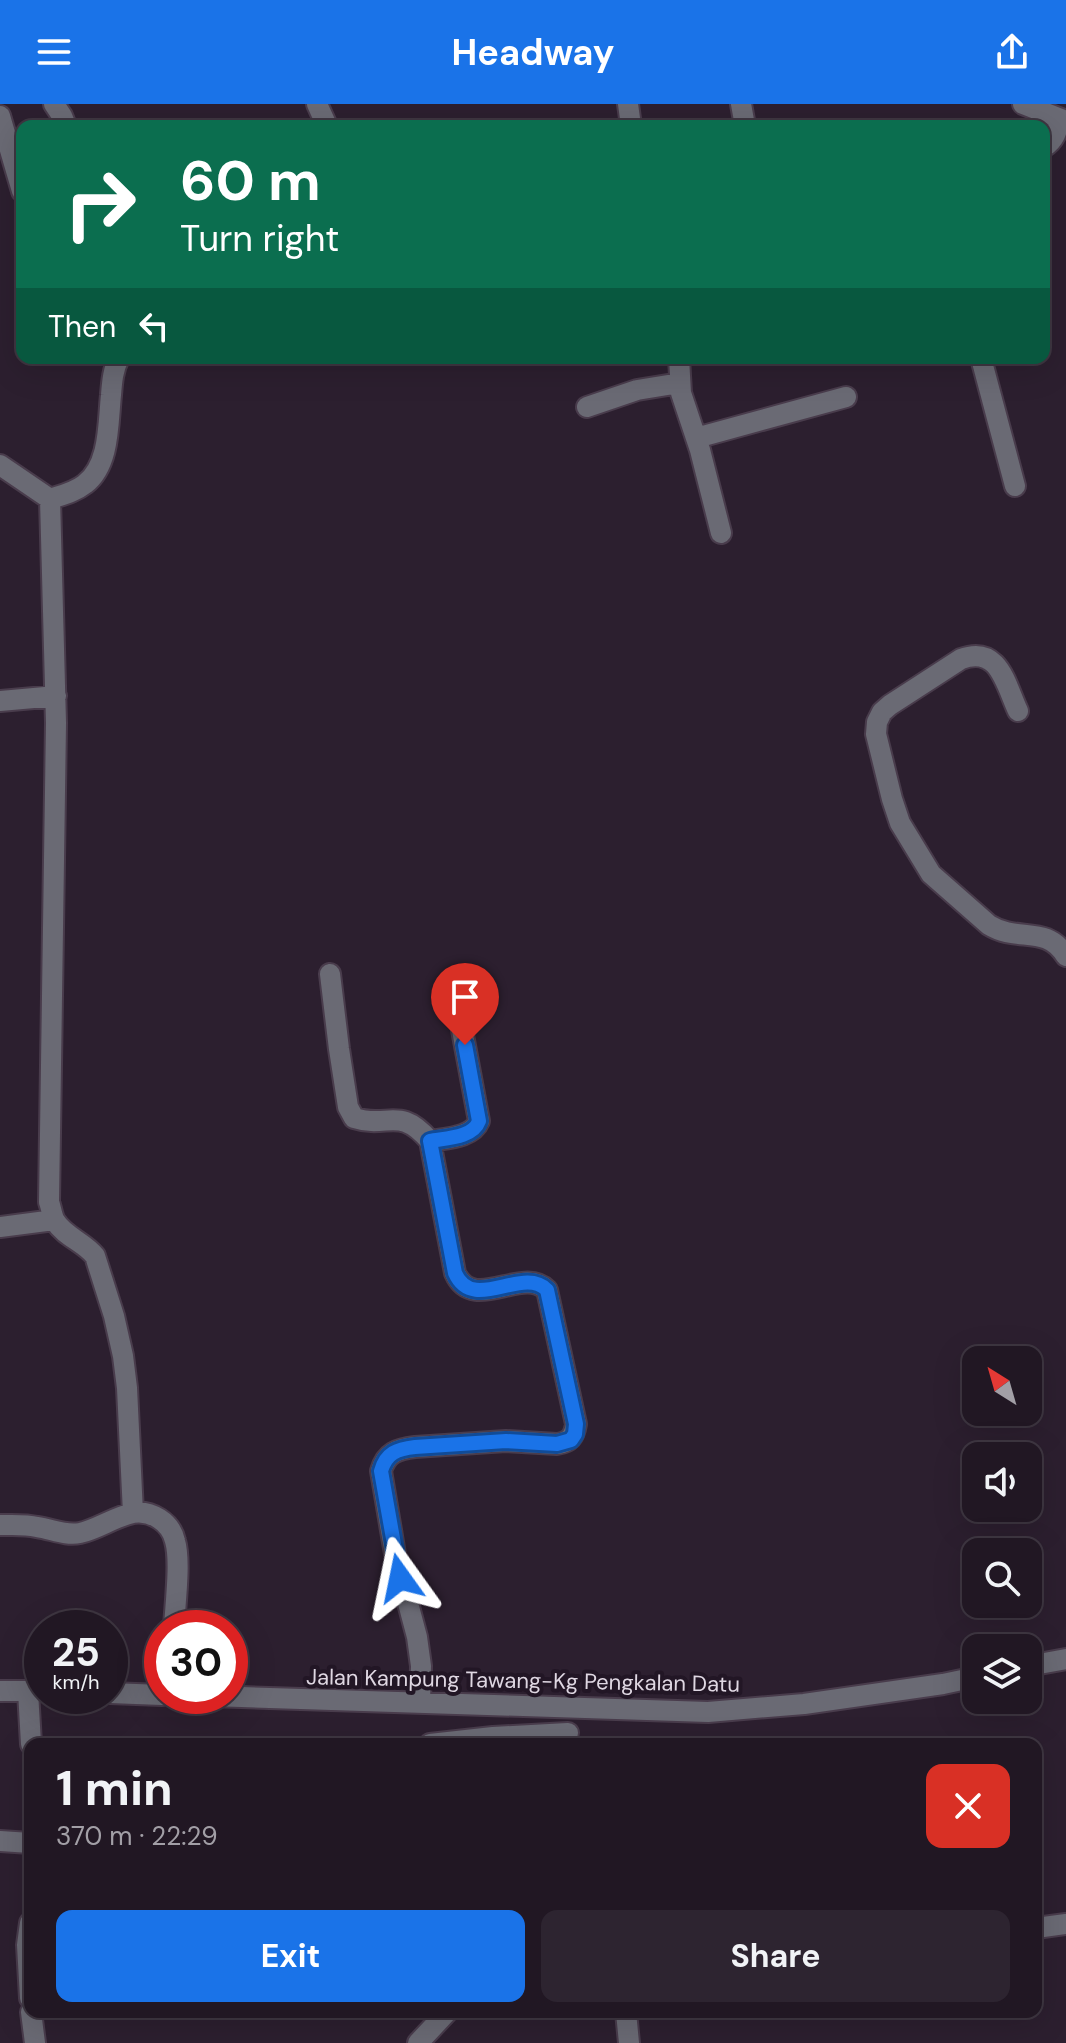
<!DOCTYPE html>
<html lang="en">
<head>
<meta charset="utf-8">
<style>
  :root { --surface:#211723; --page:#2d2430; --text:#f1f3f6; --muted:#a29fa6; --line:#3e3641; --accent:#1a73e8 }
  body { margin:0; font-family:"DM Sans",sans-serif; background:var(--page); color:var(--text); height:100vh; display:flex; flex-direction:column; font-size:30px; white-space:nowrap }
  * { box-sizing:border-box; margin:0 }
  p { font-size:26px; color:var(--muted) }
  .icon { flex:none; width:44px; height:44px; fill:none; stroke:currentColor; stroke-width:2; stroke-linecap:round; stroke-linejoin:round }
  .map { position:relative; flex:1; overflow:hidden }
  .panel { position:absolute; left:24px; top:1634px; width:1018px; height:280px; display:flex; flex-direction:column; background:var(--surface); border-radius:16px; box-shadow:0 8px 32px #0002,0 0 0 2px var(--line) }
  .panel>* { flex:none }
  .hud { position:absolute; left:16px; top:16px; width:1034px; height:244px; border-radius:16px; box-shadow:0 8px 32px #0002,0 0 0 2px var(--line); background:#0b6e4f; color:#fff; overflow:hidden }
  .needle { width:52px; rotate:323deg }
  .tools { position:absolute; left:962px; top:1242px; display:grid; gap:16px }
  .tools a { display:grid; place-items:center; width:80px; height:80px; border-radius:16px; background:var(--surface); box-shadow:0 8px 32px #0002,0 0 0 2px var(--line); font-size:40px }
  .speed { position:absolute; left:24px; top:1506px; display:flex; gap:16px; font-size:40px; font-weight:700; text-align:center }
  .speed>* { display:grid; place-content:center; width:104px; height:104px; border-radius:50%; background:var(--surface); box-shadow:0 8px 32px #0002,0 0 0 2px var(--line); line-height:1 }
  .speed small { font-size:20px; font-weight:400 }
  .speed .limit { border:12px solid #d22; background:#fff; color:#111 }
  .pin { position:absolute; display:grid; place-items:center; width:68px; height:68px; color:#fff; margin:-82px -34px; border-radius:50% 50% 50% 0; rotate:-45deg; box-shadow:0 0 8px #0007 }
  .pin .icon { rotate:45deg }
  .me { position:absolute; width:88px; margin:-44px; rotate:348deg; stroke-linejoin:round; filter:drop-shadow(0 0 6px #0008) }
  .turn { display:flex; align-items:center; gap:28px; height:168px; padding:0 32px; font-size:36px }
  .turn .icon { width:104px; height:104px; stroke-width:2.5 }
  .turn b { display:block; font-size:56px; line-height:68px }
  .then { display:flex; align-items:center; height:76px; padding:0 32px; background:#0003; gap:16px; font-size:30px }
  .round { display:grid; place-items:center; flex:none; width:84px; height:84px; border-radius:16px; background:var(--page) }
  .headline { display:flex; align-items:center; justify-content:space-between; height:136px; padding:0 32px }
  h1 { font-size:48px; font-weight:700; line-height:60px }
  .button { display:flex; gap:16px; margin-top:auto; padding:16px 32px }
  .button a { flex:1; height:92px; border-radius:16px; background:var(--accent); color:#fff; font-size:32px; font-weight:700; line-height:92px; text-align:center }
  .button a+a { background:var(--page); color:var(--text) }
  header { display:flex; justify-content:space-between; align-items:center; height:104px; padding:0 32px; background:var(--accent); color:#fff; font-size:36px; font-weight:700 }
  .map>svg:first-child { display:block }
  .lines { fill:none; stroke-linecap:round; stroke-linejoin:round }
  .minor-casing { stroke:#493c4c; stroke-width:24 }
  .minor { stroke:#6a6a74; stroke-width:20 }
  .route-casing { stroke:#114b97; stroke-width:20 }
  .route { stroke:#1a73e8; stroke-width:14 }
  .labels { text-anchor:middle; stroke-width:8; stroke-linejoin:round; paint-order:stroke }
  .street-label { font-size:22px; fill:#dfd7e2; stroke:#221625 }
</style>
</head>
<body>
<header><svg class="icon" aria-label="menu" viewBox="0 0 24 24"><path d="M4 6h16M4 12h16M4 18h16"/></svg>Headway<svg class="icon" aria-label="share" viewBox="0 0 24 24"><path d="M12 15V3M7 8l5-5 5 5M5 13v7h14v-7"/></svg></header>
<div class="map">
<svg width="1066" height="1939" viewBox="0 0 1066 1939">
  <rect width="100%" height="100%" fill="#2c1f2f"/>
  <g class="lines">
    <defs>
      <path id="minor" d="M54 0 62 12 66 22
        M317 0 327 22
        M628 0 631 22
        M741 0 745 22
        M1023 0 1066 17
        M0 12 22 87
        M1044 43C1055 36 1057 27 1060 15
        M679 254 681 289 700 346 721 429
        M981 254 1015 382
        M587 303 637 286 680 279
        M696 334 846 293
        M0 361 50 395C62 391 75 388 85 380 110 361 108 319 111 291 112 278 113 265 119 254
        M50 395 56 619 49 1098C51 1103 52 1112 55 1117 65 1133 84 1138 95 1152L114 1212 123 1252 127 1284 133 1409
        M0 597 56 592
        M1018 607C1005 579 999 541 961 555L890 601 882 608 877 618 876 630 892 695 900 719 931 770 989 821C1018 839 1046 820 1066 852
        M330 870 339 945 348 1003 354 1014C389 1025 399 1001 430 1037L455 1169C473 1210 523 1161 547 1186L576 1320C574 1333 570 1338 557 1340L506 1337 415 1343C397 1345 386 1349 381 1367L395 1450 417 1533 421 1562 420 1598
        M430 1037C446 1034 472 1034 479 1017L460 915
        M0 1123 54 1116
        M0 1421C12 1421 25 1420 37 1423 52 1425 65 1432 80 1429 98 1425 114 1413 133 1409 151 1406 171 1418 175 1437 181 1457 175 1501 174 1524
        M1028 1562 1066 1555
        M0 1587H42
        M28 1587 31 1640
        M110 1589 162 1591
        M211 1592 708 1608 804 1600 943 1580 976 1573
        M430 1640 493 1633 568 1629
        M0 1737 30 1739
        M30 1819 27 1841 30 1894
        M1036 1824 1066 1820
        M31 1908 35 1939
        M626 1908 629 1939
        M418 1939 447 1908"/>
    </defs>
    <!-- minor casing -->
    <use href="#minor" class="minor-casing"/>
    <!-- minor -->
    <use href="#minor" class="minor"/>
  </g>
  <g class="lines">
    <defs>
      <path id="route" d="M400 1474 381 1367C386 1349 397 1345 415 1343L506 1337 557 1340 571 1336 575 1330 576 1320 547 1186C523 1161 473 1210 455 1169L430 1037C446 1034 473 1034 479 1017L465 941"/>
    </defs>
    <!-- route casing -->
    <use href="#route" class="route-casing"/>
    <!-- route -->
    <use href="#route" class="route"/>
  </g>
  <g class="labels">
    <!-- street labels -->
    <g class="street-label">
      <text transform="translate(523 1576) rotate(1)" y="8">Jalan Kampung Tawang-Kg Pengkalan Datu</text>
    </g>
  </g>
</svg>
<div class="tools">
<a><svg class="needle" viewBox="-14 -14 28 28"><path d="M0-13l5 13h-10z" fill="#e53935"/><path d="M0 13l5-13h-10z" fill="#a29fa6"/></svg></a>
<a><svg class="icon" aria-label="sound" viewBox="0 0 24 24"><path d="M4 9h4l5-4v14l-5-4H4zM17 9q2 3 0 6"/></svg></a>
<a><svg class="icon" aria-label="search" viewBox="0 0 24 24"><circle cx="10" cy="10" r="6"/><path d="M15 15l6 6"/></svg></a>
<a><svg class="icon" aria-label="layers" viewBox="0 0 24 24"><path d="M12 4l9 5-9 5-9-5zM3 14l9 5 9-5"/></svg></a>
</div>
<div class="speed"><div>25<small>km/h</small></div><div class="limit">30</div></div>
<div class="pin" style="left:465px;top:941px;background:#d93025"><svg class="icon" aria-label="arrive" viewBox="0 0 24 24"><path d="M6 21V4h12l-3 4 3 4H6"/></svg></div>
<svg class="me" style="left:400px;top:1474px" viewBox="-20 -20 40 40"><path d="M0-17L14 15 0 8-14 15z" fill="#1a73e8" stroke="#fff" stroke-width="4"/></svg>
<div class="hud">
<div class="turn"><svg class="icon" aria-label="right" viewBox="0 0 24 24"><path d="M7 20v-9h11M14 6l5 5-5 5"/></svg><div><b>60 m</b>Turn right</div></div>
<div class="then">Then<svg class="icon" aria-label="left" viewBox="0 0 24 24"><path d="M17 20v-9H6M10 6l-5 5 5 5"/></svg></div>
</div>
<section class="panel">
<div class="headline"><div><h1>1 min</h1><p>370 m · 22:29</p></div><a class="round" style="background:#d93025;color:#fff"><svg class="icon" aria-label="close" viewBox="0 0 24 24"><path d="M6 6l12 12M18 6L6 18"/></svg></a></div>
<div class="button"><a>Exit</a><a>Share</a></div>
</section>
</div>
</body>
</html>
